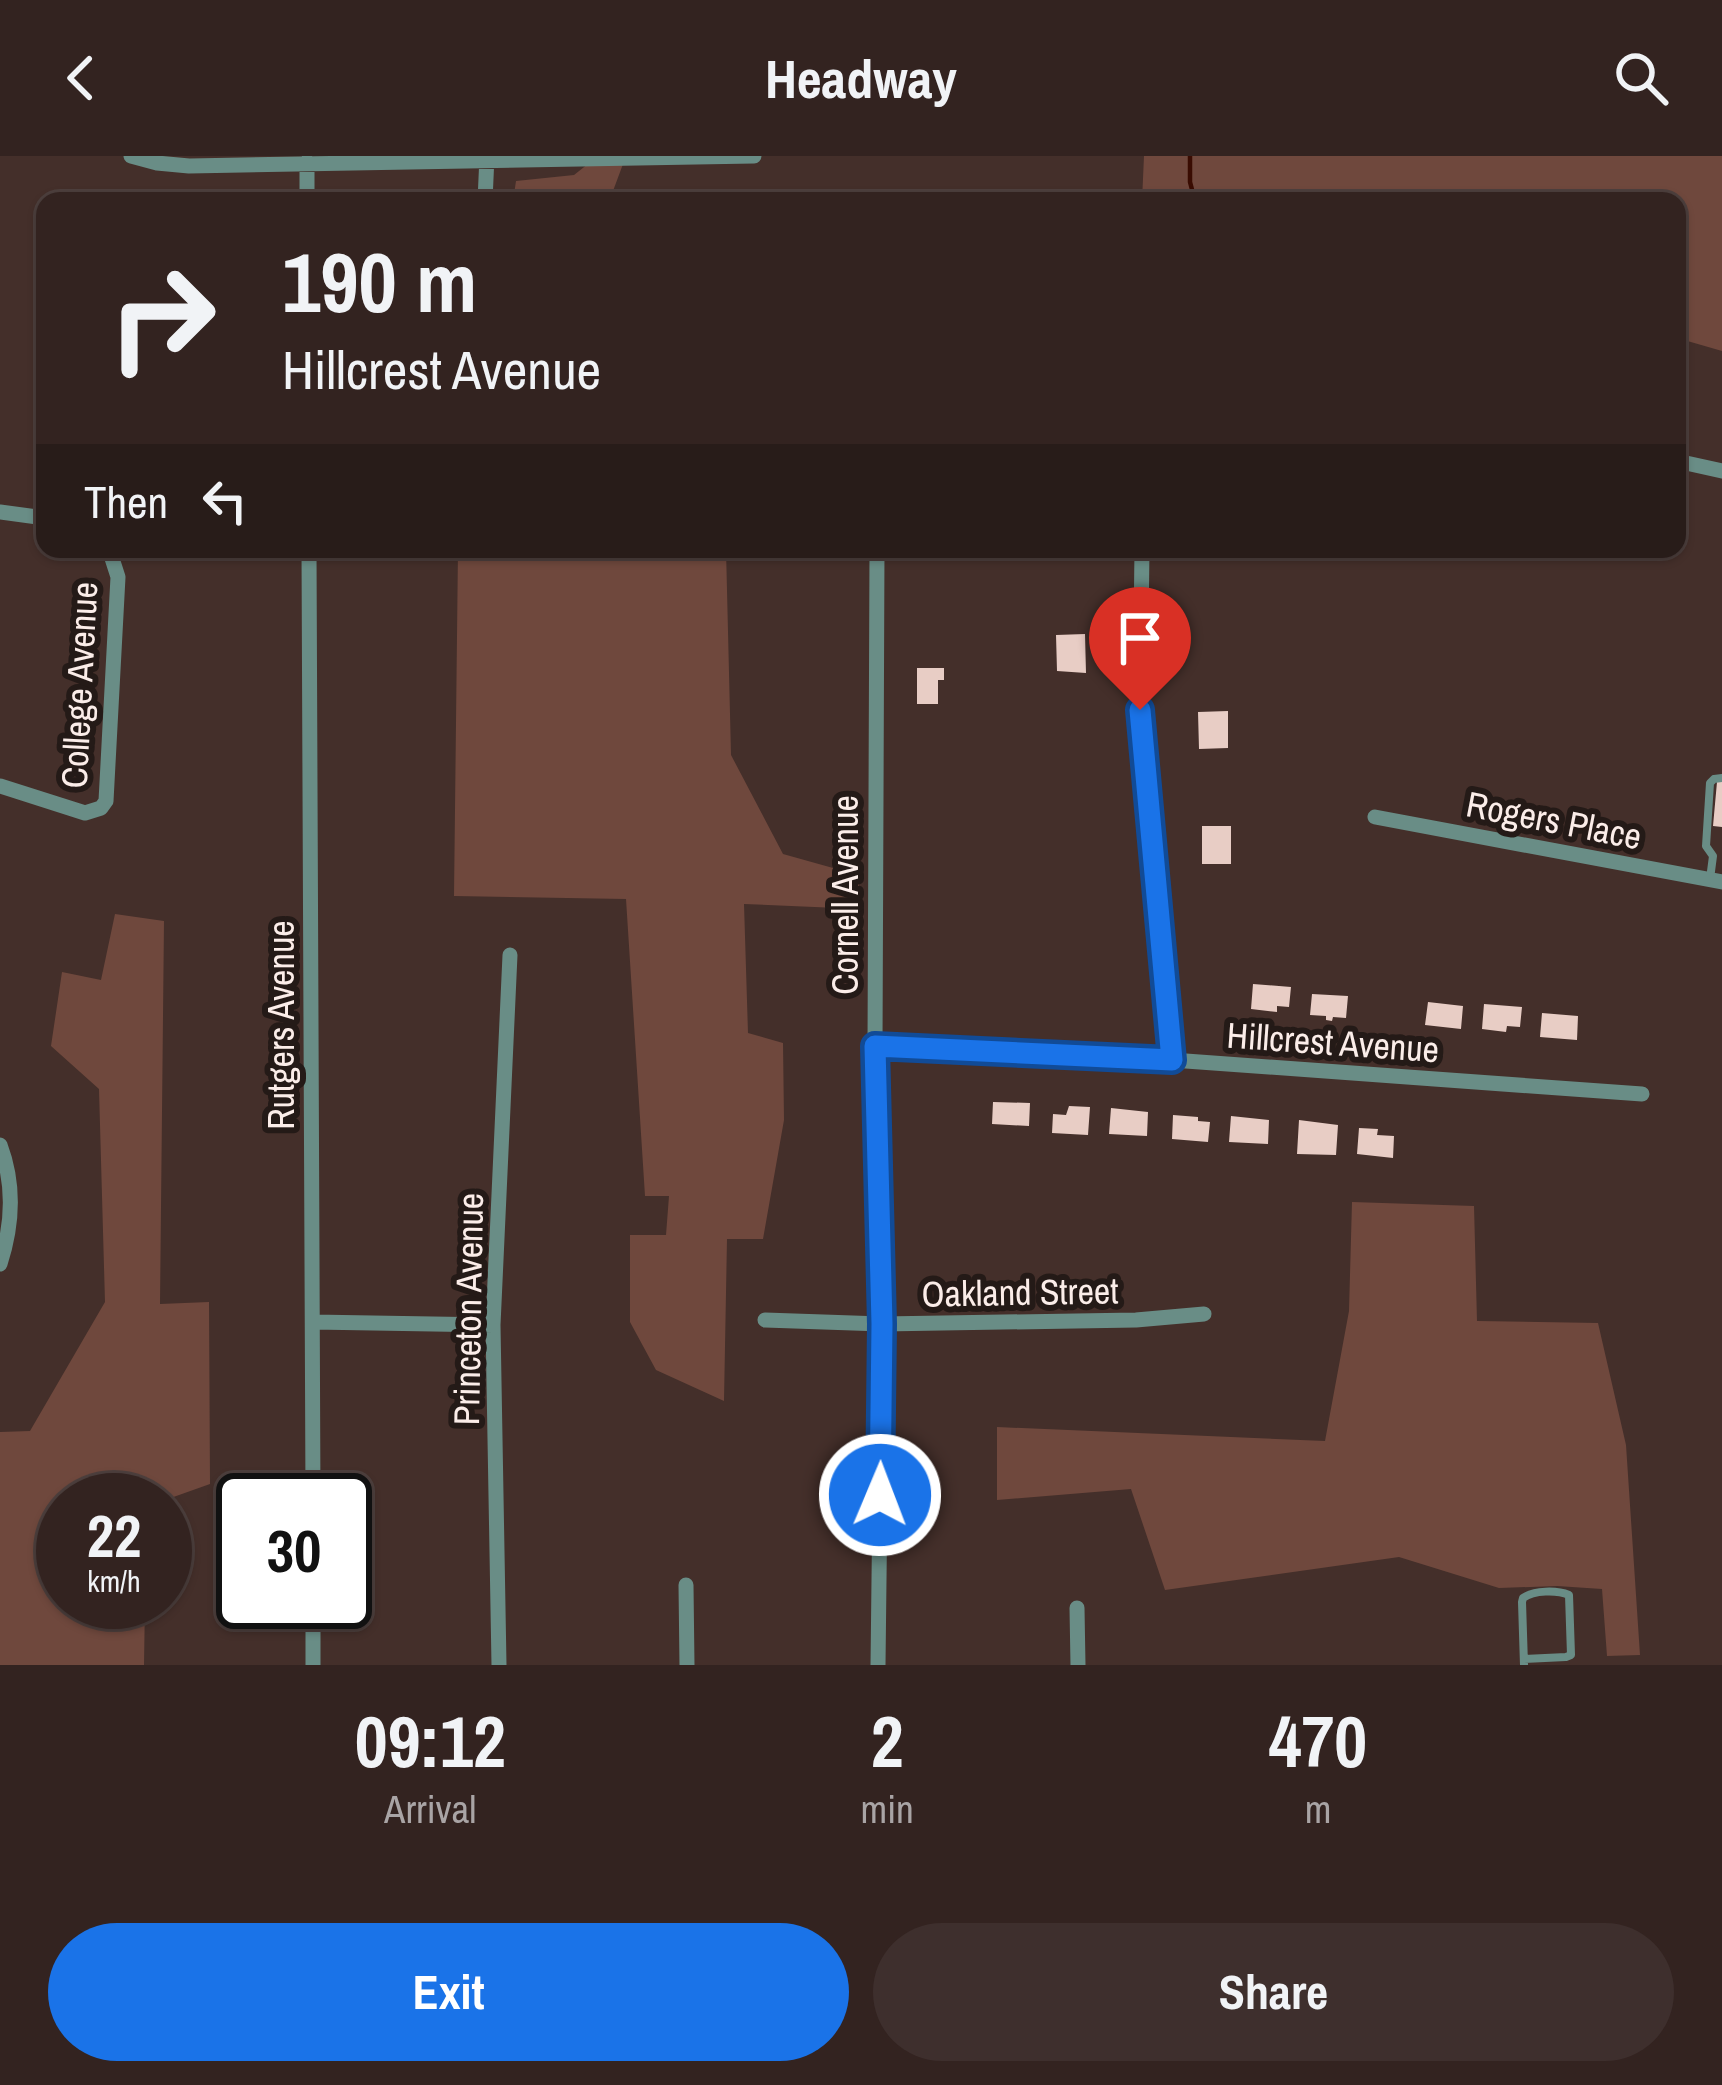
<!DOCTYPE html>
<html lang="en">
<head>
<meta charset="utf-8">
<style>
  :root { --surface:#332320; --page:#3e2f2d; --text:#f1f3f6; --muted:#a9a4a5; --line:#4e403e; --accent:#1a73e8 }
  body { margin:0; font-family:"Archivo Narrow",sans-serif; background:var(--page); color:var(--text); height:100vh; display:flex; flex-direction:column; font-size:45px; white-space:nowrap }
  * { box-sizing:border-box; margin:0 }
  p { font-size:39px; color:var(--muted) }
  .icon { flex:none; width:66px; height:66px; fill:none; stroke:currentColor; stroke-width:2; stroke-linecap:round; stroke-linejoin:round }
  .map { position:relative; height:1509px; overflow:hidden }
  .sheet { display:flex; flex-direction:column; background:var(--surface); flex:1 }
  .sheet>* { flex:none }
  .top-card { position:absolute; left:36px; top:36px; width:1650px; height:366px; border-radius:24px; box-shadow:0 3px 9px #0004,0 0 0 3px var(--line); background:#332320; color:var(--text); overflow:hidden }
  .speed { position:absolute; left:36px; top:1317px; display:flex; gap:24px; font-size:60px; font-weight:700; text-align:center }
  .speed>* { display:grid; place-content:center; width:156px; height:156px; border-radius:50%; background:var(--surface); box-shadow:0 3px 9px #0004,0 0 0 3px var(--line); line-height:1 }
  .speed small { font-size:30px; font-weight:400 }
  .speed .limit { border:6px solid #111; border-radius:18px; background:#fff; color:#111 }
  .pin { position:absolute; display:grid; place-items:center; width:102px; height:102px; color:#fff; margin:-123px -51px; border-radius:50% 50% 50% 0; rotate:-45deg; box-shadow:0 0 12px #0007 }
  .pin .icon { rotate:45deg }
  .me { position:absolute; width:132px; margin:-66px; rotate:1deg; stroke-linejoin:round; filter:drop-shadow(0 0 9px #0008) }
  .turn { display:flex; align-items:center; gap:42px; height:252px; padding:0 48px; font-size:54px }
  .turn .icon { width:156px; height:156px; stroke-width:2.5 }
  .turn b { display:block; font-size:84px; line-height:102px }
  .then { display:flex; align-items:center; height:114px; padding:0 48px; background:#0003; gap:24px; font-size:45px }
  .eta { display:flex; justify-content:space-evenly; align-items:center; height:204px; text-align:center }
  .eta b { font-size:72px; font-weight:800; line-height:84px }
  .cta { display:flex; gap:24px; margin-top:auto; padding:24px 48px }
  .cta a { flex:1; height:138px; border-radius:72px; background:var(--accent); color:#fff; font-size:48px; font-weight:800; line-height:138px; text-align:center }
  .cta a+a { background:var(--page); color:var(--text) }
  header { display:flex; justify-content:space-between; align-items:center; height:156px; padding:0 48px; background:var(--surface); font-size:54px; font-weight:800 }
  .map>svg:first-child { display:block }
  .green { fill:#6f483d }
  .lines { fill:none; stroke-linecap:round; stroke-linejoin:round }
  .stream { stroke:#390c02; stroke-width:4.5 }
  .building { fill:#e8cdc5 }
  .lane { stroke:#698d86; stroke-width:8 }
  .street { stroke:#698d86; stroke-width:15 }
  .route-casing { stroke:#114b97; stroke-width:30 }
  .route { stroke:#1a73e8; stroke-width:21 }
  .labels { text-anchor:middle; stroke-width:12; stroke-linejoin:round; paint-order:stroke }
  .street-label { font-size:36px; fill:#fbede9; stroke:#241a17 }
</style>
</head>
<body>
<header><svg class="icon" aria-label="back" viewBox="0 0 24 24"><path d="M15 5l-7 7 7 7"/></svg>Headway<svg class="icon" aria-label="search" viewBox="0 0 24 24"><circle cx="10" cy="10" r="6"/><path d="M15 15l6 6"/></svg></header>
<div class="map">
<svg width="1722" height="1509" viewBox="0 0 1722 1509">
  <rect width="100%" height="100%" fill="#442f2a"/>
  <!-- green -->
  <path class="green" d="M598 0H626L613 35 612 45H513L516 25 574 19Z
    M1144 0H1722V195L1677 182V45H1142Z
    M458 393H726L731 599 783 698 858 719 861 753 744 748 748 877 783 887 784 964 763 1083H727L724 1245 656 1214 630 1166V1079H666L669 1040H645L626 743 454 740Z
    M115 758 164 765 160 1148 209 1146 210 1328 165 1344H63V1446H145L144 1509H0V1276L30 1275 105 1146 99 933 51 890 62 816 101 824Z
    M1352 1046 1474 1050 1477 1165 1598 1167 1626 1289 1640 1499 1607 1500 1602 1433 1557 1430 1499 1432 1399 1401 1165 1434 1131 1333 997 1344V1271L1325 1285 1349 1155Z"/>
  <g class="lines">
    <!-- stream -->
    <path class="stream" d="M1190 0V26L1195 45"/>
  </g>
  <!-- building -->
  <path class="building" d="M1085 478 1086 517 1057 515 1056 479Z
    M917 512H944V524H938V548H917Z
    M1228 555V592L1199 593 1198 556Z
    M1717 626H1722V671L1713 670Z
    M1202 670H1231V708H1202Z
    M1253 828 1291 831 1289 851 1277 850V856L1251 853Z
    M1312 838 1348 840 1346 862 1333 861 1332 865 1326 864V860L1310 859Z
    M1428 846 1463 850 1461 873 1425 869Z
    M1484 848 1522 851 1520 871 1507 870 1506 876 1482 873Z
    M1542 857 1578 860 1577 884 1540 881Z
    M993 946 1030 947 1029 970 992 968Z
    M1069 950 1090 951 1088 979 1052 977 1053 958 1066 959Z
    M1111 952 1148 956 1147 980 1109 978Z
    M1173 959 1198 961V965L1210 966 1208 986 1172 983Z
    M1231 960 1269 964 1268 988 1229 986Z
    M1299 964 1338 969 1336 999 1297 998Z
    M1359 972 1378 973 1377 979 1394 980 1393 1002 1357 998Z"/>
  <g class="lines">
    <!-- lane -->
    <path class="lane" d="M1710 723 1713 700 1706 690 1710 627 1714 623 1722 622
      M1524 1503 1566 1501 1571 1499 1569 1439C1557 1434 1534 1434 1523 1442L1522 1446 1524 1509"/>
    <!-- street -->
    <path class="street" d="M131 0 157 7 189 10 754 0
      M307 6V45
      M485 45 487 0
      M1677 305 1722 315
      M0 356 45 362
      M309 393 313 1344
      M877 393 875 890 882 1168 878 1509
      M1142 393 1140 554 1172 904
      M0 630 85 657 101 652 106 645 118 421 109 393
      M1375 661 1722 726
      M875 890 1172 904 1642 938
      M0 989C15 1029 13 1068 0 1108
      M765 1164 882 1168 1136 1164 1204 1158
      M313 1166 493 1169
      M686 1429 687 1509
      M1077 1452 1078 1509
      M313 1509V1446
      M499 1509 493 1169 510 799"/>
  </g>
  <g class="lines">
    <defs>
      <path id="route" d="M880 1339 882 1168 875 890 1172 904 1140 554"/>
    </defs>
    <!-- route casing -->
    <use href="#route" class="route-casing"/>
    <!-- route -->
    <use href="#route" class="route"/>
  </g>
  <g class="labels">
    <!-- street labels -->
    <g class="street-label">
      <text transform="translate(79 529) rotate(-87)" y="13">College Avenue</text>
      <text transform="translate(1554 664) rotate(11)" y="13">Rogers Place</text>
      <text transform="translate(845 739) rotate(-90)" y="13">Cornell Avenue</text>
      <text transform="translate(281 869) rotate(-90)" y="13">Rutgers Avenue</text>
      <text transform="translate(1333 886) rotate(4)" y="13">Hillcrest Avenue</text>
      <text transform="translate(1020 1136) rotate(-1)" y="13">Oakland Street</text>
      <text transform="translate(468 1153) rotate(-89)" y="13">Princeton Avenue</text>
    </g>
  </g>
</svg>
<div class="speed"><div>22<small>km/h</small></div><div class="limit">30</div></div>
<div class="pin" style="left:1140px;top:554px;background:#d93025"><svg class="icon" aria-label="arrive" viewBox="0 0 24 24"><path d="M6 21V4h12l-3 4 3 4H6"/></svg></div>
<svg class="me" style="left:880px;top:1339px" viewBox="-20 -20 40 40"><circle r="17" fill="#1a73e8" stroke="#fff" stroke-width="3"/><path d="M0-11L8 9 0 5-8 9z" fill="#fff"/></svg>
<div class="top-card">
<div class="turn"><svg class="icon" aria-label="right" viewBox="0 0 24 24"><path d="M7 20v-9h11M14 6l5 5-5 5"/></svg><div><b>190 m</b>Hillcrest Avenue</div></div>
<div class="then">Then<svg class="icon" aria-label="left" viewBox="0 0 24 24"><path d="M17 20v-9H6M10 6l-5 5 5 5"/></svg></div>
</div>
</div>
<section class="sheet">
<div class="eta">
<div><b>09:12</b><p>Arrival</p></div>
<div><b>2</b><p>min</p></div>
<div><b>470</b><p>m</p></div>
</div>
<div class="cta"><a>Exit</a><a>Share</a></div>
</section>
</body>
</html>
